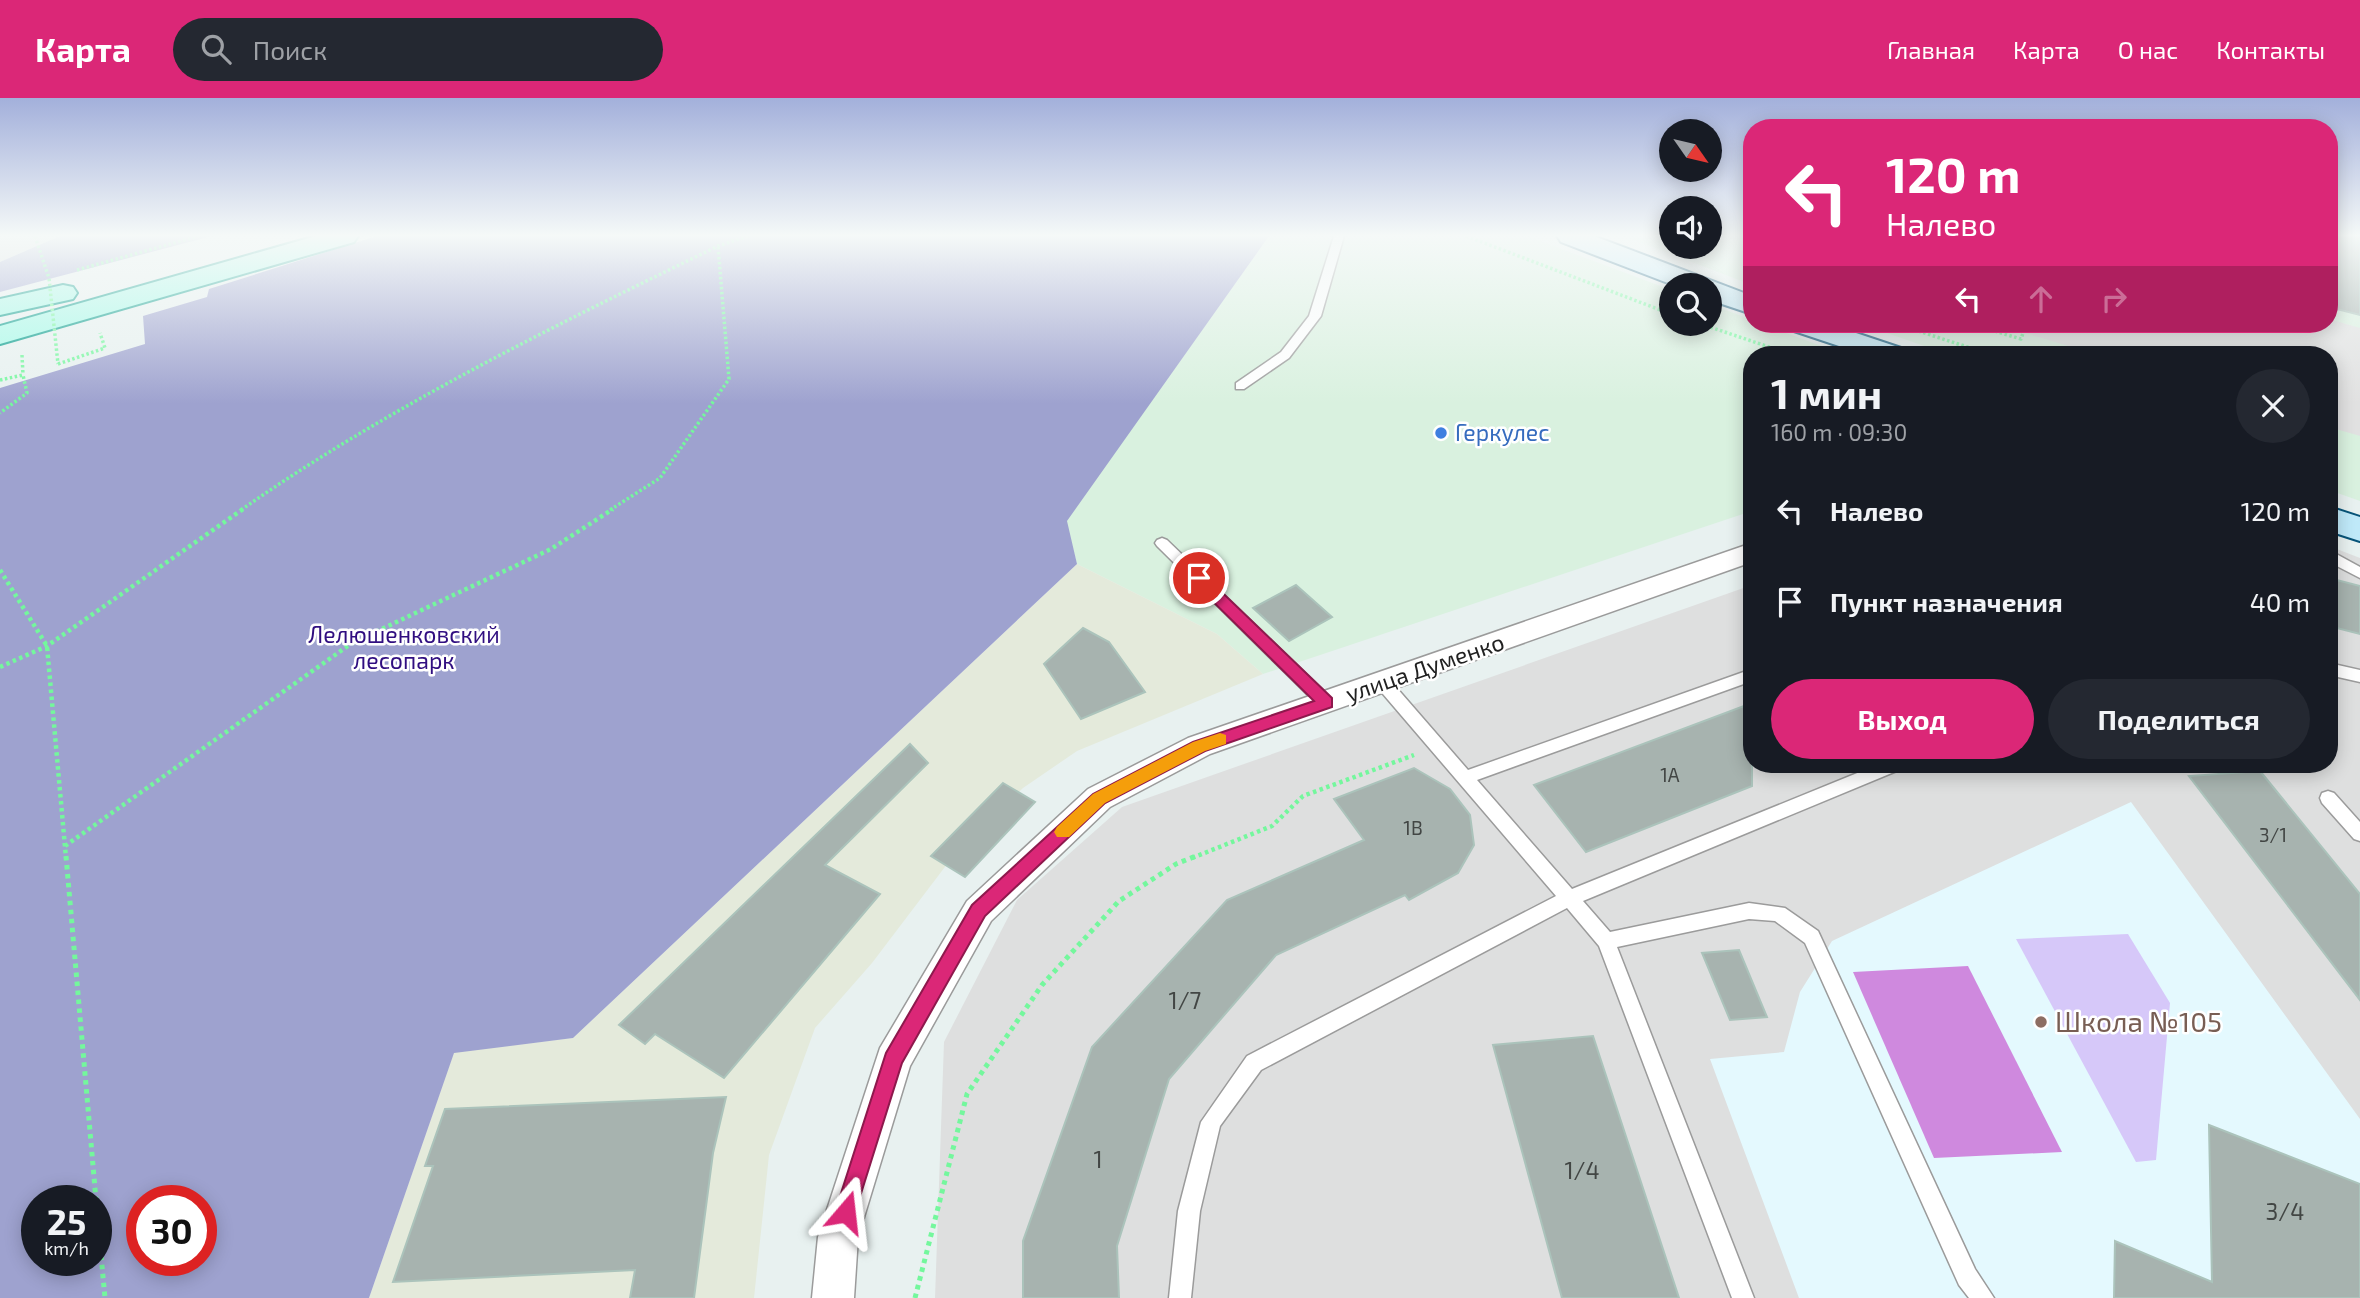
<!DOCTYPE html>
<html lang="ru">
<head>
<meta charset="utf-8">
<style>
  :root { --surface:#171b24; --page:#242831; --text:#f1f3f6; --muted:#9ea1a6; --accent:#db2777 }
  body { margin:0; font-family:"Exo 2",sans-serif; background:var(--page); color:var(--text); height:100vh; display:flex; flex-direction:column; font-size:26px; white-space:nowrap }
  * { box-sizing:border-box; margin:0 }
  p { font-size:23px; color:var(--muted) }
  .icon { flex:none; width:38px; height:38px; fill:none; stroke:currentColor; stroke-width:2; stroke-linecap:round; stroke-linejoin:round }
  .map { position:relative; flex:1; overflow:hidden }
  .details { position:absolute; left:1743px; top:248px; width:595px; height:427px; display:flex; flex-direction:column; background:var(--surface); border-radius:28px; box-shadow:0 4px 18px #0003 }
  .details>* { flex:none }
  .banner { position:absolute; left:1743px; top:21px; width:595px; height:214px; border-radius:28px; box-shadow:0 4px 18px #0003; background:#db2777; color:#fff; overflow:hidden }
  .needle { width:46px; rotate:124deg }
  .fabs { position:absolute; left:1659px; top:21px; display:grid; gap:14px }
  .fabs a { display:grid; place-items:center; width:63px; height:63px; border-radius:50%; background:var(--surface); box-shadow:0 4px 18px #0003; font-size:35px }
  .speed { position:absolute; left:21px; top:1087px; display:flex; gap:14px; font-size:35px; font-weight:700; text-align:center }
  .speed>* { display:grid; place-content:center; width:91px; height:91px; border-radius:50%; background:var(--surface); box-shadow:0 4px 18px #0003; line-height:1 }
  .speed small { font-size:18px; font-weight:400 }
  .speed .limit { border:10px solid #d22; background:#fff; color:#111 }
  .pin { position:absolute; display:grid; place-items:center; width:60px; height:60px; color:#fff; margin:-30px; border:4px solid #fff; border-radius:50%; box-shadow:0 2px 7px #0007 }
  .me { position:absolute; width:77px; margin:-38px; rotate:17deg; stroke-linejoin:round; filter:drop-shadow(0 0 5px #0008) }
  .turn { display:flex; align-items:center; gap:24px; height:147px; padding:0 28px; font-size:32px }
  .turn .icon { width:91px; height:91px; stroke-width:2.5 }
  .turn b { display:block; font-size:49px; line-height:60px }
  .lanes { display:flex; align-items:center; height:66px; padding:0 28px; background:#0003; justify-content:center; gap:35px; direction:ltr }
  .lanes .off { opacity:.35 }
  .round { display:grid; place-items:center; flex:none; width:74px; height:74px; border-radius:37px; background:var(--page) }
  .summary { display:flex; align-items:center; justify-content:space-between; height:119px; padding:0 28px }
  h1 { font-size:42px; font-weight:700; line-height:52px }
  .cta { display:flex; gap:14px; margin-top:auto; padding:14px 28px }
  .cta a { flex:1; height:80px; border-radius:42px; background:var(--accent); color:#fff; font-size:28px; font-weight:700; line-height:80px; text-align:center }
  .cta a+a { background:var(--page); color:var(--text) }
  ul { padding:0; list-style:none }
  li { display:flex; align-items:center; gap:21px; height:91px; padding:0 28px }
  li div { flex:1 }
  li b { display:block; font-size:26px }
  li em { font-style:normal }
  header { display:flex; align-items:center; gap:42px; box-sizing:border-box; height:98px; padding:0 35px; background:var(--accent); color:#fff }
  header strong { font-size:33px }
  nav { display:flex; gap:38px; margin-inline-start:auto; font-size:24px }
  .search { width:490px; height:63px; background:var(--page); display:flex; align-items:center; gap:18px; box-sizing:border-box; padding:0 24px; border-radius:38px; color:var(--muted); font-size:26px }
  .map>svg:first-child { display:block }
  .residential { fill:#dedfdf }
  .commercial { fill:#d9f1df }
  .industrial { fill:#e4eadb }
  .education { fill:#e4f9fe }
  .forest { fill:#9ea2cf; fill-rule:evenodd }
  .park { fill:#d6c8f9 }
  .pitch { fill:#cf89de }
  .parking { fill:#e1e1e1 }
  .building { fill:#a7b3af; stroke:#abc3bb; stroke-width:2 }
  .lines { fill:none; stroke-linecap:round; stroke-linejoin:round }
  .lane-casing { stroke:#9b9b9b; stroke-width:3 }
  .street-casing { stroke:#9b9b9b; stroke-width:3 }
  .secondary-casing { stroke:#085479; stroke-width:4 }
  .primary-casing { stroke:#039b8a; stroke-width:4 }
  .path-far2 { stroke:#74f79d; stroke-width:3.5; stroke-dasharray:2.5 2.5; stroke-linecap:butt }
  .path-far1 { stroke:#74f79d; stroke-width:4.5; stroke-dasharray:3.5 3.5; stroke-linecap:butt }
  .path { stroke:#74f79d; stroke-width:5; stroke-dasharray:4.5 4.5; stroke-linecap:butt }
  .lane { fill:#fff; fill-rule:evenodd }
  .street { fill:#fff; fill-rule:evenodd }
  .secondary { fill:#bfe9f9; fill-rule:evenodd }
  .primary { fill:#a5fae8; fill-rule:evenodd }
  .path-bridge { stroke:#74f79d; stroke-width:3.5; stroke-dasharray:2.5 2.5; stroke-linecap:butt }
  .route { fill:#db2777; stroke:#8e194d; stroke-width:2 }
  .slow { fill:#f59e0b }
  .shop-dot { fill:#3f7fe0; stroke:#fff; stroke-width:2.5 }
  .education-dot { fill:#8d6e63; stroke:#fff; stroke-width:2.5 }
  .labels { text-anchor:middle; stroke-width:5; stroke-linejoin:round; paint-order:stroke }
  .number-label { font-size:19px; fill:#424644 }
  .shop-label { font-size:23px; fill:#366cbe; stroke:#fff; text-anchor:start }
  .park-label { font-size:23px; fill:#300e80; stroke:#fff }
  .street-label { font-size:23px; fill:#212121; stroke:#fff }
  .near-number-label { font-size:23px; fill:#424644 }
  .near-education-label { font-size:28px; fill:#785e54; stroke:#fff; text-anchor:start }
</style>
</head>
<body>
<header>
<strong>Карта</strong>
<div class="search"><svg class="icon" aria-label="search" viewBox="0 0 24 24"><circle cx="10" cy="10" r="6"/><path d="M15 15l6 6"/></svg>Поиск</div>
<nav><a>Главная</a><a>Карта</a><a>О нас</a><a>Контакты</a></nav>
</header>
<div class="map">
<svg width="2360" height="1200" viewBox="0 0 2360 1200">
  <rect width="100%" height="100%" fill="#e8f1f0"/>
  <!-- residential -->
  <path class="residential" d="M0 138H60L0 164Z
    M2329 448 2360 460V1200H935L944 944 1017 802 1122 709 1752 487V667H2329Z"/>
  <!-- commercial -->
  <path class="commercial" d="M1269 138H1527L1671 192V226H1710V206L1752 222V226H1762L1846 257H1752V413L1263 576 1217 536 1077 466 1066 423Z
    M1624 138H1671V149H1710V138H1752V187Z
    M2329 138H2360V403L2329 392V257H1950L1861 226H2329Z"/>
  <!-- industrial -->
  <path class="industrial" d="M1077 466 1217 536 1263 576 1077 653 1023 690 954 757 872 865 815 930 769 1057 754 1200H369L454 954 573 940Z"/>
  <!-- education -->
  <path class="education" d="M2131 704 2360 1021V1200H1799L1710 961 1784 954 1800 894 1832 843Z"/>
  <!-- forest -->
  <path class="forest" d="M60 138H212L0 194V164Z
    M377 138H1269L1067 423 1077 466 573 940 454 955 369 1200H0V290L145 246 143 218 207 199 209 191ZM37 1102H96V1162H37ZM142 1102H201V1162H142Z"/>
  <!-- park -->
  <path class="park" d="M2128 836 2170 905 2156 1062 2136 1064 2016 841Z"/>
  <!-- pitch -->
  <path class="pitch" d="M1968 868 2062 1054 1934 1060 1853 874Z"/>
  <!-- parking -->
  <path class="parking" d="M2329 221 2360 230V338L2329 329V257H2098L1996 226H2329Z"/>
  <!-- building -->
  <path class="building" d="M2329 138H2360V217L2329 209Z
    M2329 480 2360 488V536L2329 528Z
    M1296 487 1332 519 1289 543 1253 510Z
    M1083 530 1109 544 1145 594 1081 621 1044 566Z
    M1752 605V688L1586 754 1534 687Z
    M910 646 928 665 825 767 880 796 724 980 655 936 645 946 619 927Z
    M1414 670 1450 691 1470 717 1474 747 1458 775 1409 802 1405 797 1276 857 1169 981 1117 1148 1119 1200H1023V1143L1092 949 1227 802 1364 742 1334 701Z
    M2260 673 2360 796V902L2189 678Z
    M1003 685 1035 704 965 779 931 758Z
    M1739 852 1767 919 1730 922 1702 855Z
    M1593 938 1679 1200H1562L1493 947Z
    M726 999 713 1055 694 1200H630L635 1172 393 1184 433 1068H425L445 1011Z
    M2209 1027 2360 1086V1200H2114L2115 1143 2212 1184Z"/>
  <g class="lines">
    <defs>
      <path id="lane" d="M1334 138H1344L1321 218 1289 260 1244 291H1236V285L1281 254 1309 218Z
        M1162 440 1167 442 1332 601 1334 605 1332 609H1320L1157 448 1155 445 1157 442Z
        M2329 452 2360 469V480L2329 464Z
        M2329 565 2360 572V584L2329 577Z
        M1752 571V583L1477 682 1572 791 1877 667H1901L1899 672 1583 803 1610 834 1749 805 1785 810 1818 833 1975 1171 1994 1200H1969L1959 1187 1805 845 1775 823 1749 821 1617 849 1754 1200H1732L1599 848 1567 810 1261 972 1220 1028 1200 1113 1191 1200H1169L1178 1113 1201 1024 1247 958 1556 798 1377 589 1375 585 1377 581H1389L1468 672Z
        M2328 693 2334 695 2360 724V743L2354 741 2322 705 2320 700 2322 695Z"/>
      <path id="street" d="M1752 445V464L1210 656 1110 709 991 823 910 968 858 1139 854 1200H812L818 1139 880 950 967 803 1088 691 1188 640Z"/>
      <path id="secondary" d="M1557 138H1594L1752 198V216L1710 202V187H1673L1561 144Z
        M1787 226H1829L1904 251 1909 257H1866L1791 232Z
        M2329 409 2360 419V443L2329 433Z"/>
      <path id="primary" d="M316 138H358L354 144 0 246V228Z
        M63 187 73 189 77 195 73 201 0 217V201Z"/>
    </defs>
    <!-- lane casing -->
    <use href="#lane" class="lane-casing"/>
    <!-- street casing -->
    <use href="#street" class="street-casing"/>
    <!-- secondary casing -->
    <use href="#secondary" class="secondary-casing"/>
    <!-- primary casing -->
    <use href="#primary" class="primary-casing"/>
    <!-- path-far2 -->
    <path class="path-far2" d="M1466 138 1671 216
      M77 172 199 138
      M1701 226 1793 257
      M1971 226 2021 241 2026 226
      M1909 230 1992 257
      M22 257 23 277
      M58 266 105 250 100 235
      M0 282 23 277 27 295 0 315
      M241 412C390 308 554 228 718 148L748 138
      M610 412 660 380 729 281 718 148"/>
    <!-- path-far1 -->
    <path class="path-far1" d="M0 472 47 548 66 760
      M0 569 47 548 243 411
      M65 748 352 545 551 451 613 411
      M1192 760 1272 728 1303 698 1414 657"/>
    <!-- path -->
    <path class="path" d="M66 758 96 1102
      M96 1104 105 1200
      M915 1200 967 996 1042 887 1119 803 1176 766 1196 758"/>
    <!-- lane -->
    <use href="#lane" class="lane"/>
    <!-- street -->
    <use href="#street" class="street"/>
    <!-- secondary -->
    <use href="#secondary" class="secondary"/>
    <!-- primary -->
    <use href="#primary" class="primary"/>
    <!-- path-bridge -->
    <path class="path-bridge" d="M35 138 49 180 58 266"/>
  </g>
  <!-- sky -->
  <linearGradient id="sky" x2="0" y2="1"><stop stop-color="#a3b0db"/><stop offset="0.45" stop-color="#f5f9f8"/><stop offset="1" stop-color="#f5f9f8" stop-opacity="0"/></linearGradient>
  <rect width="2360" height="306" fill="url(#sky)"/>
  <!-- route -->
  <path class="route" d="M1199 475 1204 477 1332 600V609L1205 653 1105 705 985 818 902 965 853 1121 846 1124 838 1121 835 1114 886 955 972 807 1093 696 1193 644 1314 603 1193 484 1191 480Z"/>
  <!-- slow -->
  <path class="slow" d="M1220 635 1226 637V646L1205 653 1105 705 1069 739H1057L1054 734 1057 729 1093 696 1193 644Z"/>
  <!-- markers -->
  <circle class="shop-dot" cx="1441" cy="335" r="7"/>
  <circle class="education-dot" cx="2041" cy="924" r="7"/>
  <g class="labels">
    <!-- number labels -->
    <g class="number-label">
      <text x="1670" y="684">1А</text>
      <text x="1413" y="737">1В</text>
      <text x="2273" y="744">3/1</text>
    </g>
    <!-- shop labels -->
    <g class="shop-label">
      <text x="1455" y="343">Геркулес</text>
    </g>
    <!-- park labels -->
    <g class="park-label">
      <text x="404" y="545">Лелюшенковский<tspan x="404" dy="26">лесопарк</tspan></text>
    </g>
    <!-- street labels -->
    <g class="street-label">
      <text transform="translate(1425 570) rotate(-19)" y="8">улица Думенко</text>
    </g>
    <!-- near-number labels -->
    <g class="near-number-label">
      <text x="1185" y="911">1/7</text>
      <text x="1098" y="1070">1</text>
      <text x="1582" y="1081">1/4</text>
      <text x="2285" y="1122">3/4</text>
    </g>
    <!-- near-education labels -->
    <g class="near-education-label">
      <text x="2055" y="934">Школа №105</text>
    </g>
  </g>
</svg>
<div class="fabs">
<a><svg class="needle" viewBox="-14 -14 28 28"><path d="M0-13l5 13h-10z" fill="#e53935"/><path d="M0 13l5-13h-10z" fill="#9ea1a6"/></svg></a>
<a><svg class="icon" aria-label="sound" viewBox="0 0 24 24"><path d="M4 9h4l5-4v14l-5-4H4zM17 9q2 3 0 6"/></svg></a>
<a><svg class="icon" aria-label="search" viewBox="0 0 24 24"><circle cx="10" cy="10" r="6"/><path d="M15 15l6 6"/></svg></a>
</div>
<div class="speed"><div>25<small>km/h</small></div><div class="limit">30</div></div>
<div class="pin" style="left:1199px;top:480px;background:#d93025"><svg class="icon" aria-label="arrive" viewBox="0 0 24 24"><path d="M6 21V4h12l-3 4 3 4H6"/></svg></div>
<svg class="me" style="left:846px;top:1114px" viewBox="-20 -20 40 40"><path d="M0-17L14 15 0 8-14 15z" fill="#db2777" stroke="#fff" stroke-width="4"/></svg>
<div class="banner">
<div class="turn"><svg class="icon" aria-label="left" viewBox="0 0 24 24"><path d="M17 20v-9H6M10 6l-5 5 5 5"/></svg><div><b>120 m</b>Налево</div></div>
<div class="lanes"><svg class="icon" aria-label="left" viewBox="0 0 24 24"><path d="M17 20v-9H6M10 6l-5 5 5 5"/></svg><svg class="icon off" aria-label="ahead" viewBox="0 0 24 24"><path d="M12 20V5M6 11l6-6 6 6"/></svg><svg class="icon off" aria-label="right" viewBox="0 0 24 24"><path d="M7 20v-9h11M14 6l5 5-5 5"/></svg></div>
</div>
<section class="details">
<div class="summary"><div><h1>1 мин</h1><p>160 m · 09:30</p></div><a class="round"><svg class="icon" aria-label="close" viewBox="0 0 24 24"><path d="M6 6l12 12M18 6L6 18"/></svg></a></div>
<ul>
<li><svg class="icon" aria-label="left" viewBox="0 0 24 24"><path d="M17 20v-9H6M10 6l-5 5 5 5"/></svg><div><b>Налево</b></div><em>120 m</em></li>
<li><svg class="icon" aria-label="arrive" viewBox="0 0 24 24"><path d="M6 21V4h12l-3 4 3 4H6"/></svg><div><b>Пункт назначения</b></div><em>40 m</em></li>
</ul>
<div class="cta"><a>Выход</a><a>Поделиться</a></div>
</section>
</div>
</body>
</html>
